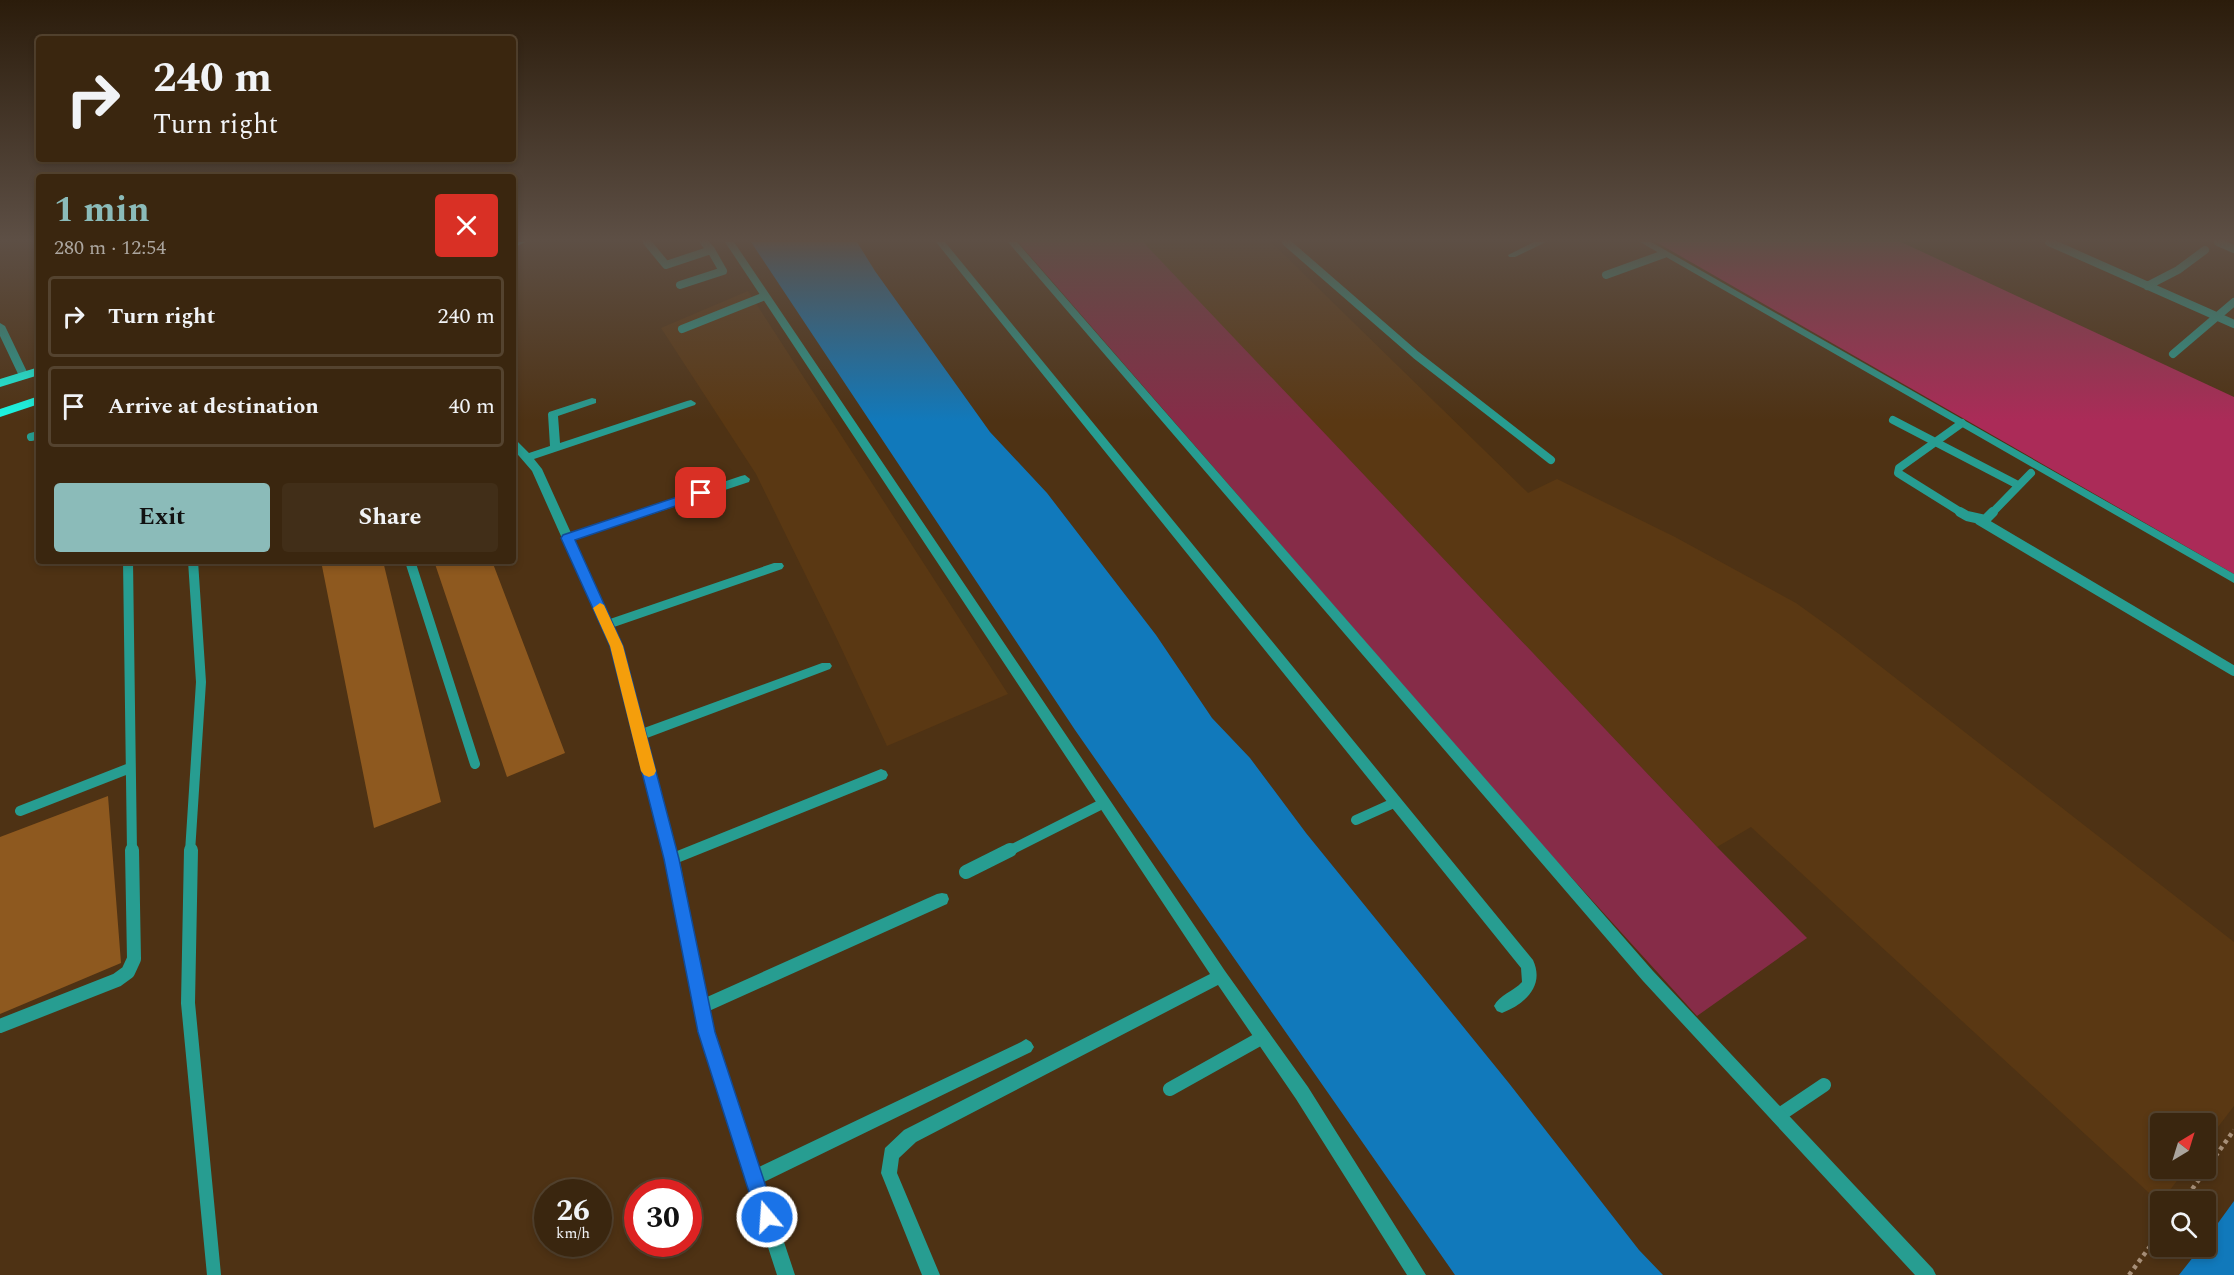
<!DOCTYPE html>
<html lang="en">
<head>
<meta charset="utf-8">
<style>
  :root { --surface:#3a260f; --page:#412e18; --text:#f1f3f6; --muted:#aba59e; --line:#54432f; --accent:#8bbbb9 }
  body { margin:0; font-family:Spectral,serif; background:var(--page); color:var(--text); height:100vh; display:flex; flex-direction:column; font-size:22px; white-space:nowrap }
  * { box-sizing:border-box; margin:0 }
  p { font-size:20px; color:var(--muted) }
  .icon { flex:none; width:33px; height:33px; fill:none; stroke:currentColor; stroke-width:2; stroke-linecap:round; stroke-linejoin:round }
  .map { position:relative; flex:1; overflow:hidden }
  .panel { position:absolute; left:36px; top:174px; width:480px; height:390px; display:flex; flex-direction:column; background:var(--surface); border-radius:6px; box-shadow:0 3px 9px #0003,0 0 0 2px var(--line) }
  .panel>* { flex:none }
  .top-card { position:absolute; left:36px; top:36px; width:480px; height:126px; border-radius:6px; box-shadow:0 3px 9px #0003,0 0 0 2px var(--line); background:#3a260f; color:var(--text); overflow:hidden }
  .needle { width:39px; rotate:38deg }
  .controls { position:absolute; left:2150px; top:1113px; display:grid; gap:12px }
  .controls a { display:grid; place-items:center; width:66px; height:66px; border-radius:6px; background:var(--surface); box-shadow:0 3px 9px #0003,0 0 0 2px var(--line); font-size:30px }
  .speed { position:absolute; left:534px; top:1179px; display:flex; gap:12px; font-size:30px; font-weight:700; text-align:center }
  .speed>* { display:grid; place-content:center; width:78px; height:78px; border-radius:50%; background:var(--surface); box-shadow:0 3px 9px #0003,0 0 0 2px var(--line); line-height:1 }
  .speed small { font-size:15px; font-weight:400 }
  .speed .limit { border:9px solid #d22; background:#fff; color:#111 }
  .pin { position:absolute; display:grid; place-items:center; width:51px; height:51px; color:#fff; margin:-26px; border-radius:12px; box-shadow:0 3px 9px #0006 }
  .me { position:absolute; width:66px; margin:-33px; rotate:342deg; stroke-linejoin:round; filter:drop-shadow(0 0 4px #0008) }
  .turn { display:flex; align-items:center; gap:21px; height:126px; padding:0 18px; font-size:27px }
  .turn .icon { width:78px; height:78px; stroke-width:2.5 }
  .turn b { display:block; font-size:42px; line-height:51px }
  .round { display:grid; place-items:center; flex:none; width:63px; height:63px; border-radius:6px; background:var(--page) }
  .overview { display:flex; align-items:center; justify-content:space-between; height:102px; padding:0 18px }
  h1 { font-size:36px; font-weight:700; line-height:45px; color:var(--accent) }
  .action { display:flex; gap:12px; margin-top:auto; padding:12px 18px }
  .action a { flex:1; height:69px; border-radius:6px; background:var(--accent); color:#111; font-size:24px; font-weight:700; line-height:69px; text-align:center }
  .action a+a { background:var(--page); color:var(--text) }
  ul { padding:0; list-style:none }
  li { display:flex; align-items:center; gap:18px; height:81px; margin:0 12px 9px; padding:0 6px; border:3px solid var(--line); border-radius:6px }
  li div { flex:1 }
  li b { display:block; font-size:22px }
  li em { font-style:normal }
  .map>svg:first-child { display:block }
  .built { fill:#5a3813 }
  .green { fill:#862c48 }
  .forest { fill:#ab2b58 }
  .water { fill:#1179bb }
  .building { fill:#8e591f }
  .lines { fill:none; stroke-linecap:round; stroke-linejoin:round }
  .path { stroke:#a78f78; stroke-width:4.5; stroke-dasharray:4 4; stroke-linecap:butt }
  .service-far2 { stroke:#279d91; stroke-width:8 }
  .service-far1 { stroke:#279d91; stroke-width:10 }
  .service { stroke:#279d91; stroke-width:14 }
  .minor { fill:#279d91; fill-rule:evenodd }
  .primary { fill:#1af9e5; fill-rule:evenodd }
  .route { fill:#1a73e8; stroke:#114b97; stroke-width:1.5 }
  .slow { fill:#f59e0b }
</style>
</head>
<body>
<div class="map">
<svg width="2234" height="1275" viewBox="0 0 2234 1275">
  <rect width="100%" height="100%" fill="#4e3214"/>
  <!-- built -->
  <path class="built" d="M1142 242H1271L1528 493 1557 479 1675 537 1796 603 1839 634 2234 942V1106L2205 1144V1124H2160V1168L2186 1169 2160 1203 1751 827 1717 847Z
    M748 291 1008 694 887 746 837 639 756 474 661 328Z"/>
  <!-- green -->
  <path class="green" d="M1018 242H1143L1717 847 1807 938 1697 1016 1533 835Z"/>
  <!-- forest -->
  <path class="forest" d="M1656 242H1901L2234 397V574Z"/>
  <!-- water -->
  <path class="water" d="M751 242H857L875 271 990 432 1047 493 1156 635 1212 718 1250 758 1306 833 1508 1082 1639 1250 1663 1275H1455L1075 730Z
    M2234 1201V1275H2179L2201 1247 2205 1246V1241Z"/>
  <!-- building -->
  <path class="building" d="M321 561H383L441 802 374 828Z
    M434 561H492L565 753 507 777Z
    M108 796 121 963 0 1014V837Z"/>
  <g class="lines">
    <!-- path -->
    <path class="path" d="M2183 1202 2234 1130
      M2129 1275 2160 1233"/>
    <!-- service-far2 -->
    <path class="service-far2" d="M647 242 666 265 711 250 704 242
      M1286 242 1416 355 1551 460
      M2049 242 2234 324
      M2218 242 2234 249
      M1606 275 1664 254
      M680 285 723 271 711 250
      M2147 286 2178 270 2205 250
      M682 329 765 296
      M2173 354 2234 302
      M1893 420 2018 485
      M1962 423 1899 468 1898 473 1962 513
      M31 437 39 435
      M1992 513 2031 473"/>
    <!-- service-far1 -->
    <path class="service-far1" d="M1960 512 1967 516 1985 520 1993 512
      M1979 520 2234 671
      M128 561 132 852
      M410 561 475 764
      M20 811 130 768
      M1356 820 1396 802
      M190 852 201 682 193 561
      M1007 852 1104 803"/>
    <!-- service -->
    <path class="service" d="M191 850 188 1003 214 1275
      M966 872 1010 850
      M0 1026 117 980 128 972 134 959 132 850
      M1170 1089 1263 1037
      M1778 1116 1824 1085"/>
    <!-- minor -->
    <path class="minor" d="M725 242H734L1225 971 1308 1087 1426 1275H1407L1296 1099 1218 985 916 1142 899 1158 897 1173 940 1275H922L881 1173 885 1148 904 1130 1210 974Z
      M936 242H945L1533 960C1545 986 1525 1004 1502 1013L1497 1011 1494 1006C1499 995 1514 991 1522 982L1521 968Z
      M1008 242H1017L1653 971 1933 1269 1936 1275H1915L1643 981Z
      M1534 242H1546L1515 257H1509L1508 255Z
      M1640 242H1651L2234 574V583Z
      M0 323 5 326 29 376 27 378H21L19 376 0 336Z
      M592 398 596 399V403L558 416 560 443 687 401 691 400 696 403 695 405 534 459 542 469 571 533 741 476 745 475 750 479 749 482 574 540 610 619 774 563H782L784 566 782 569 614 627 622 646 644 728 822 663H830L832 666 830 669 647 738 677 851 876 771 881 769 886 771 888 775 886 779 680 862 707 997 937 894 942 893 947 894 949 899 947 904 709 1011 714 1032 759 1167 1021 1042 1026 1039 1031 1042 1034 1047 1031 1052 764 1182 795 1275H777L698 1032 665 859 610 646 532 471 513 449V440L517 441 529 453 550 446 548 414 549 412Z"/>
    <!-- primary -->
    <path class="primary" d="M513 242H525L513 248Z
      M39 367V375L0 387V379Z
      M39 396V404L0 417V409Z"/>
  </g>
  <!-- sky -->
  <linearGradient id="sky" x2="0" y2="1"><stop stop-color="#2b1c0b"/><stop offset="0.57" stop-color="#5d4f45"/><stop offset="1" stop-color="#5d4f45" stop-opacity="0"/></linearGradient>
  <rect width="2234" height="421" fill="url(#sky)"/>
  <!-- route -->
  <path class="route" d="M701 489 705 490 707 493 705 496 575 540 623 646 679 859 715 1032 776 1217 774 1223 767 1226 760 1223 757 1217 698 1032 664 859 610 646 561 538 563 535Z"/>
  <!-- slow -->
  <path class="slow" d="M600 603 604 605 623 646 656 771 654 775 649 777 644 775 641 771 610 646 593 608Z"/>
</svg>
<div class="controls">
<a><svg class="needle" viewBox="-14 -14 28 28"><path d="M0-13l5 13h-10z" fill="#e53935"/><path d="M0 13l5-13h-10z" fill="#aba59e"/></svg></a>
<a><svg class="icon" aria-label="search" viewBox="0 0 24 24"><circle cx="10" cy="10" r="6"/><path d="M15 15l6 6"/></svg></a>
</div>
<div class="speed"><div>26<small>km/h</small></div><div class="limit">30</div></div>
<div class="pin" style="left:701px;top:493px;background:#d93025"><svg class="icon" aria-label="arrive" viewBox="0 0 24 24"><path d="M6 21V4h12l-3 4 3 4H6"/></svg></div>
<svg class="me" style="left:767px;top:1217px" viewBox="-20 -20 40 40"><circle r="17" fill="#1a73e8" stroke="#fff" stroke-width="3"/><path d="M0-11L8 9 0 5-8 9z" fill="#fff"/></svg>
<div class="top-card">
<div class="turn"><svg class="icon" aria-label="right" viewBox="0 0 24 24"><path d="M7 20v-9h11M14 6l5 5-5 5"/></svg><div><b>240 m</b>Turn right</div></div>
</div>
<section class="panel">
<div class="overview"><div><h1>1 min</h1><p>280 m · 12:54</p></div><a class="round" style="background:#d93025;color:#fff"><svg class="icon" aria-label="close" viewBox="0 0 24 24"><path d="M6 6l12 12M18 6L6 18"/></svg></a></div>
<ul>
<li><svg class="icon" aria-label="right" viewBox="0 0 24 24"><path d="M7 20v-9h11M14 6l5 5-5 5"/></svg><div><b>Turn right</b></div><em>240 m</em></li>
<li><svg class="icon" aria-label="arrive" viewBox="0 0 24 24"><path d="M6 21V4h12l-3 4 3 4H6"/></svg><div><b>Arrive at destination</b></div><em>40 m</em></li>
</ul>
<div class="action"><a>Exit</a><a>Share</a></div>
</section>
</div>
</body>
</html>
